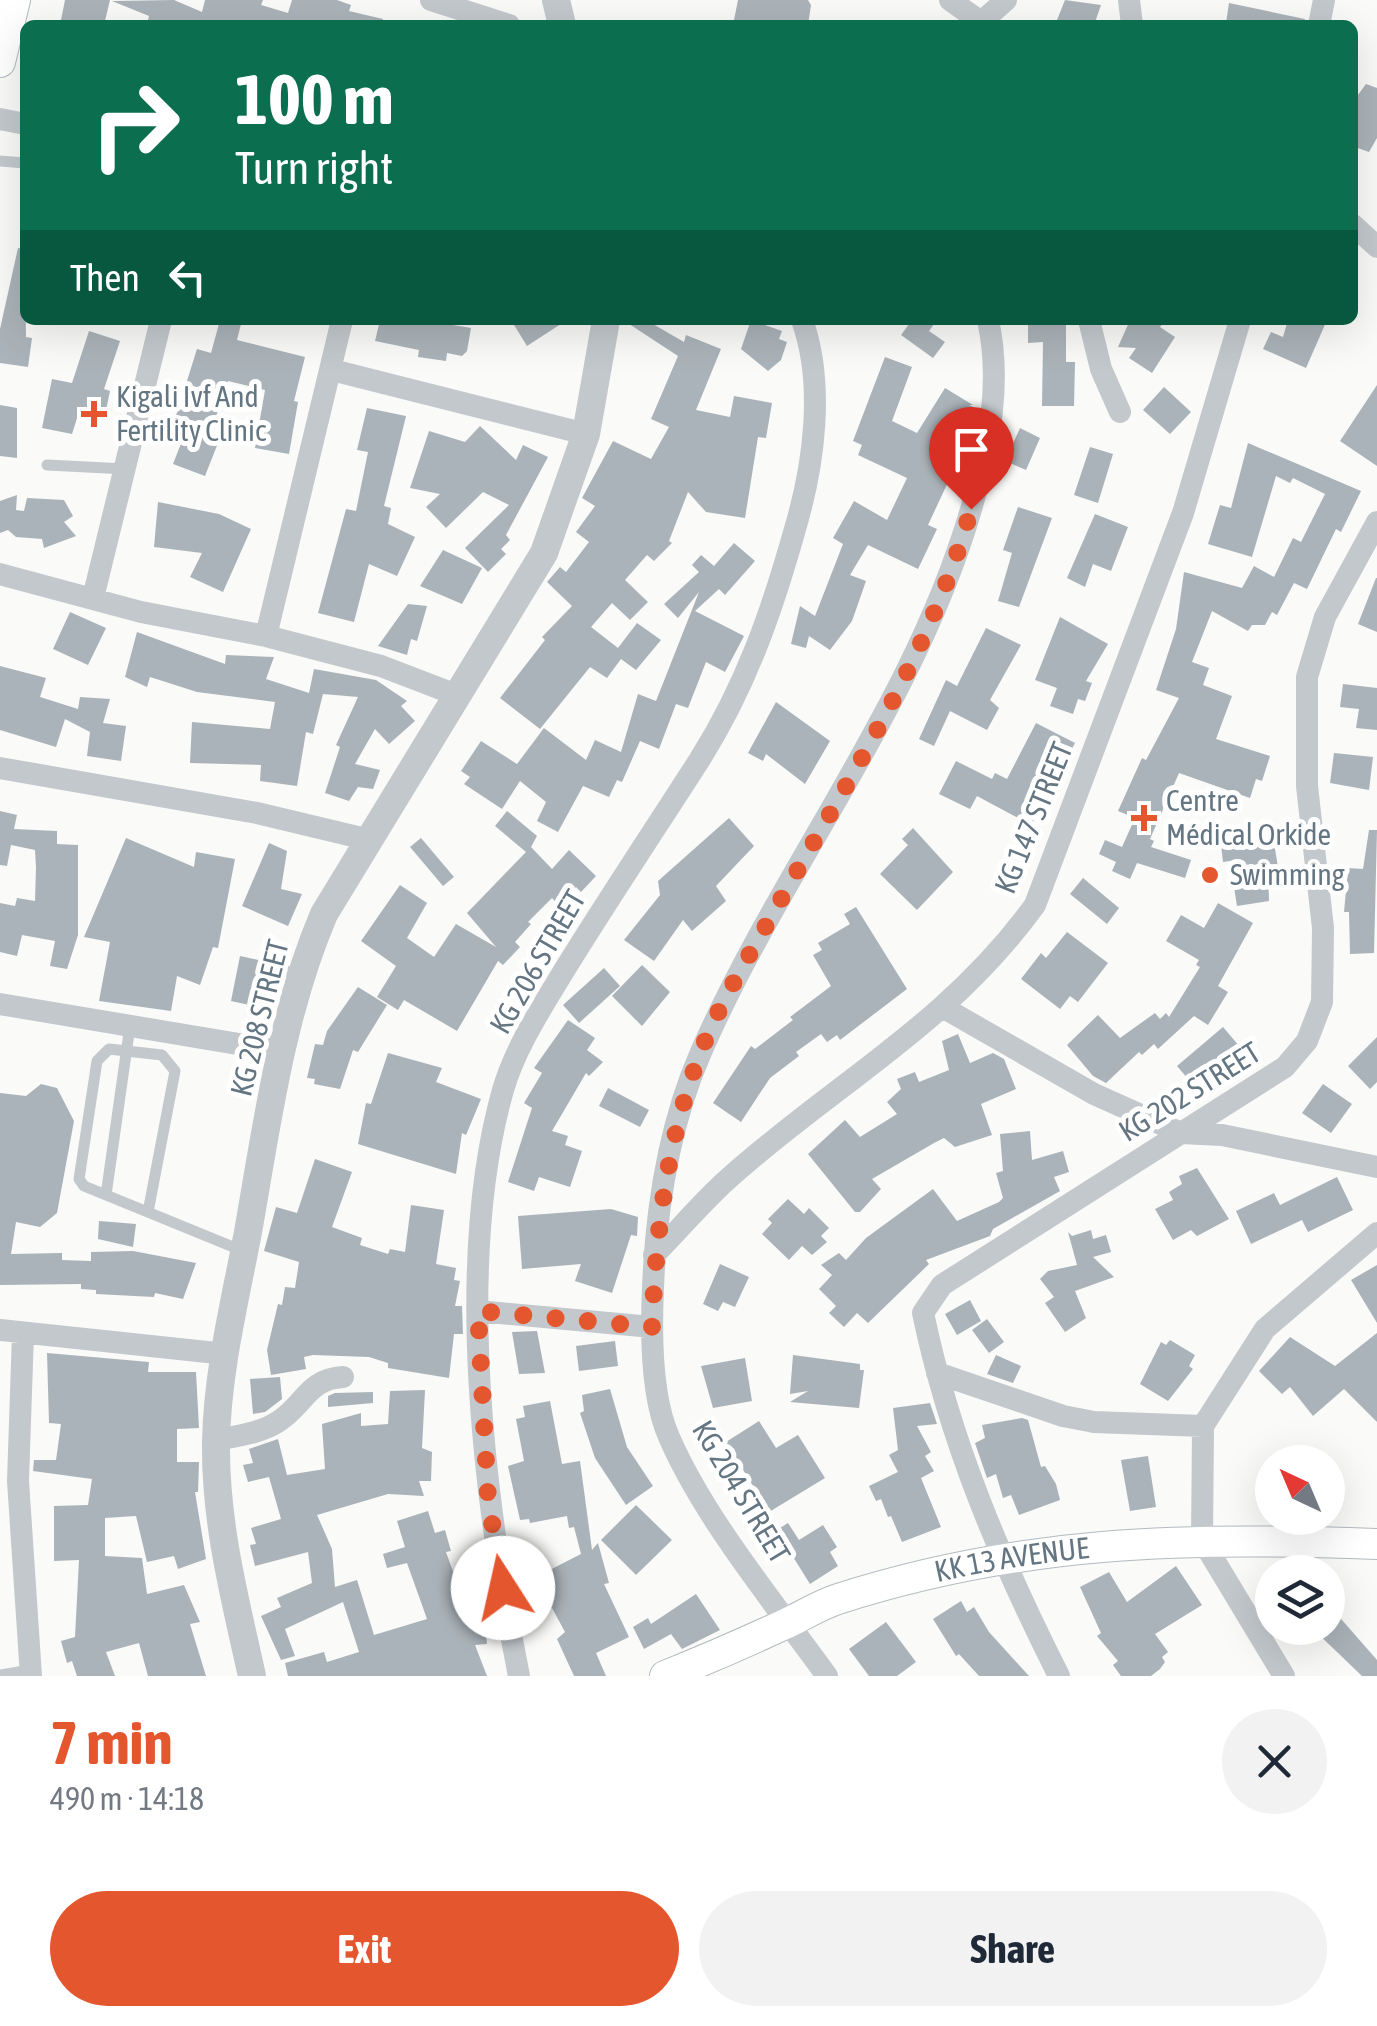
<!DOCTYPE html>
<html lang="en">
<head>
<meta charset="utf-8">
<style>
  :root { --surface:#fff; --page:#f2f2f3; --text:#1f2937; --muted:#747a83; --accent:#e4572e }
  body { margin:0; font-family:"Asap Condensed",sans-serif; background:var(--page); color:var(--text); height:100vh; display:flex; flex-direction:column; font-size:38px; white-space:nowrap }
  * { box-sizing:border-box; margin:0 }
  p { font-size:32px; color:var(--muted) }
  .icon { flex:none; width:55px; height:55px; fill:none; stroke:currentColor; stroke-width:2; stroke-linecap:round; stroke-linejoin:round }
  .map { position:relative; height:1676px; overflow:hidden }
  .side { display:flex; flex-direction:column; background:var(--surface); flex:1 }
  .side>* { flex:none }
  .banner { position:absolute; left:20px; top:20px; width:1338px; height:305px; border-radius:15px; box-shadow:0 10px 40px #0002; background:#0b6e4f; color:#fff; overflow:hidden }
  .needle { width:65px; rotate:316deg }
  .buttons { position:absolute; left:1255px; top:1445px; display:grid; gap:20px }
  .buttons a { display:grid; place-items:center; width:90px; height:90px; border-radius:50%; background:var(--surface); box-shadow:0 10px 40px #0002; font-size:50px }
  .pin { position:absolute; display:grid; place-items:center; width:85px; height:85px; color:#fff; margin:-102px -42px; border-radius:50% 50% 50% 0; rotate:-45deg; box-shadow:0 0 10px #0007 }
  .pin .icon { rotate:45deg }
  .me { position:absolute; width:110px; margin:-55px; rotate:350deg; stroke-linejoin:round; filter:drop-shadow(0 0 8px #0008) }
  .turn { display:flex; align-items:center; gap:35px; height:210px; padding:0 50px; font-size:45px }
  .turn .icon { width:130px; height:130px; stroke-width:2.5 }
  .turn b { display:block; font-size:70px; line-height:85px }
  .then { display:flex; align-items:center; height:95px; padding:0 50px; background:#0003; gap:20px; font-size:38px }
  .round { display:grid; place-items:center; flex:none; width:105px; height:105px; border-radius:52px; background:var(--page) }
  .summary { display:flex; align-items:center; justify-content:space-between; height:170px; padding:0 50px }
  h1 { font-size:60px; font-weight:700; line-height:75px; color:var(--accent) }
  .button { display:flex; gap:20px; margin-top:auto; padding:20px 50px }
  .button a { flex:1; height:115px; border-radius:60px; background:var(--accent); color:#fff; font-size:40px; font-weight:700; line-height:115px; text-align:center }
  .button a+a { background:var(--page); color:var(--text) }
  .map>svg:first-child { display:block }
  .building { fill:#aab3b9 }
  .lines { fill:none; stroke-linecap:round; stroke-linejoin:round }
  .secondary-casing { stroke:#b3babf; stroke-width:32 }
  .service { stroke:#c3c8cc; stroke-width:11 }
  .minor { stroke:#c3c8cc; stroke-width:22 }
  .tertiary { stroke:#c3c8cc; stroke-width:28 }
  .secondary { stroke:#fff; stroke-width:30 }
  .route { stroke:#e4572e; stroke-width:18; stroke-dasharray:0 32.4 }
  .poi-dot { fill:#e4572e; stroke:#fff; stroke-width:4 }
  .labels { text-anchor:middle; stroke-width:10; stroke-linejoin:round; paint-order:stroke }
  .poi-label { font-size:30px; fill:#657683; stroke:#fff; text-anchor:start }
  .street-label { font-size:30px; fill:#657683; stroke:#fff }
</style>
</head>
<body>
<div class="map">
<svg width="1377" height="1676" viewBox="0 0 1377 1676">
  <rect width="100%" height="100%" fill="#fafaf8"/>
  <!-- building -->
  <path class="building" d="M65 0H110L104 25H60Z
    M174 0 202 12 205 0H263L261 5 288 13 292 0H337L351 5 349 11 383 19 382 25H160L148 20 149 16 112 1Z
    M738 0H808L811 5 808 25H733Z
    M1065 0 1101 5 1094 25H1055Z
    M1229 3 1305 19 1304 25 1226 23Z
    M1366 84 1377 88V138L1369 152 1352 146V103Z
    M18 248 25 249 26 337 32 338 28 367 0 363V329Z
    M220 320H242L237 340 305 357 294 401 298 402 289 454 255 448 265 390 228 381 210 434 220 438 205 476 173 464 189 423 175 419 197 349 211 353Z
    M380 320H423L471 328 467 351 462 356 447 353 446 361 418 357 419 350 375 341Z
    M511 320H567L527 346Z
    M623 320H646L684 342 686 335 721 349 696 410 730 417 734 396 772 403 766 438 758 437 745 518 706 512 688 492 669 541 672 543 654 561 647 555 625 580 648 602 630 620 612 603 591 627 618 648 637 623 661 640 636 670 621 659 607 678 590 667 540 729 500 698 545 640 542 637 572 606 547 582 560 567 566 572 589 542 576 532 595 506 582 498 613 441 651 459 669 427 651 419 678 356Z
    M751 320 782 331 779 339 787 342 781 360 768 371 741 349Z
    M912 320H937L929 331 945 342 933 358 901 335Z
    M1028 320H1066V362H1075L1074 406H1042L1043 342 1028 343Z
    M1130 320H1165L1160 327 1175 337 1152 373 1129 358 1136 348 1118 347Z
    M1288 320H1327L1306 368 1263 349 1271 332 1283 337Z
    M89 331 120 341 104 389 110 391 104 420 78 415 72 434 42 428 52 379 72 383Z
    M885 357 912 367 892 421 917 433 945 388 973 405H969L975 408V420L939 467 948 471 945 478 949 480 928 525 937 529 918 569 868 545 850 575 866 581 852 621 830 650 809 636 806 648 791 644 800 606 815 616 843 544 833 538 854 501 887 520 907 478 858 455 862 445 853 441Z
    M1377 385V466L1340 441Z
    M1164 387 1191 412 1170 434 1143 410Z
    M0 405 17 408V458L0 456Z
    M367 408 406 416 384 506 391 508 388 524 415 537 397 576 369 564 354 622 318 613 346 509 356 511 368 452 357 450Z
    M480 426 516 460 523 445 548 457 506 535 510 540 501 549 506 554 488 572 465 548 509 505 483 492 446 528 426 507 440 494 410 488 429 431 465 442Z
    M1020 428 1040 438 1026 470 1005 461Z
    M1248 443 1361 491 1341 532 1336 529 1307 589 1294 583 1277 615 1272 612 1265 625H1252L1248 631 1212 611 1192 662 1209 668 1203 685 1232 696 1216 739 1270 756 1262 781 1256 779 1250 798 1179 773 1150 839 1154 841 1151 847 1191 860 1185 878 1137 863 1130 879 1112 871 1116 862 1099 854 1105 840 1122 847 1135 818 1118 811 1142 758 1146 760 1179 698 1156 690 1176 629 1184 572 1242 588 1254 566 1274 577 1293 538 1301 542 1325 494 1293 478 1290 483 1276 476 1252 557 1208 544 1220 505 1231 508Z
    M1090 447 1113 454 1098 503 1074 495Z
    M17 495 16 510 24 511 27 498 64 500 73 516 64 522 76 536 44 548 42 539 16 537 8 530 0 533V501Z
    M158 502 219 514 251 529 223 592 190 577 202 553 154 547Z
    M1018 507 1052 518 1019 607 998 601 1012 553 1003 550Z
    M1095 514 1128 527 1111 571 1093 564 1085 587 1067 578Z
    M734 543 755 561 725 595 719 589 695 611 744 636 725 672 706 662 688 708 676 704 659 749 640 741 622 782 617 780 609 797 583 786 558 832 537 821 546 802 520 781 502 809 464 784 470 777 461 771 481 741 517 764 544 728 586 760 595 740 621 752 638 694 656 701 699 592 678 618 664 604 699 572 692 565 701 555 714 566Z
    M443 550 482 568 462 604 420 586Z
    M1376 578H1377V632L1358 624Z
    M408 604 427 606 417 641 411 639 407 655 378 646Z
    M70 612 106 628 88 665 53 649Z
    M1060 617 1108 644 1086 681 1092 683 1085 701 1078 699 1073 714 1050 706 1057 688 1035 680Z
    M986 628 1021 645 990 700 999 708 987 730 950 711 934 746 919 739 946 680 957 686Z
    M137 632 225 664 226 655 274 657 266 679 309 693 314 669 376 680 407 701 401 706 415 721 389 744 375 729 355 764 380 770 373 789 358 787 349 801 325 793 340 747 336 745 358 697 323 694 313 734 306 732 297 786 260 781 261 765 190 763 192 722 270 729 275 702 197 692 150 677 147 687 125 677Z
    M0 666 46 678 40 697 78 709 80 697 110 699 103 723 126 726 121 761 87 756 90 732 65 719 56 747 0 730Z
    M1343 684 1377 688V730L1356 728 1359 709 1340 707Z
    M776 702 830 741 805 784 766 754 763 761 748 753Z
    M1036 723 1075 743 1031 825 977 796 970 809 939 794 956 761 992 779 995 773 1007 779Z
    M1334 753 1373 757 1369 790 1330 783Z
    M0 811 17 815 14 829 57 831V844L78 845V935L67 969 50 966 55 941 22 935 17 956 0 952V903L15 906 17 898 35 901 36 868 35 850 11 845 7 866 0 865Z
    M507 811 537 836 531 847 552 869 569 850 596 876 581 892 576 887 558 905 552 898 528 922 531 924 515 942 520 947 503 965 498 961 457 1031 404 1000 398 1010 377 997 396 966 361 941 400 885 427 903 407 938 434 957 456 924 496 947 467 913 526 852 495 826Z
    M729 818 754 846 716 886 726 901 692 931 683 920 654 961 624 940 660 895 658 881Z
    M913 828 953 872 917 910 880 874 908 845 902 839Z
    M1369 830H1377L1374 953 1350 954 1349 912H1344L1348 868 1363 869Z
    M1273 837 1278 867 1268 869 1269 901 1237 906 1230 861 1223 862 1221 845Z
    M126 838 194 867 196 852 235 859 218 948 213 947 200 985 177 976 171 1011 99 1001 110 942 84 937Z
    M421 838 454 877 443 886 410 847Z
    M269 843 287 851 281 889 302 894 288 926 242 906Z
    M1083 878 1119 908 1107 924 1070 894Z
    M1218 903 1253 923 1218 986 1228 992 1208 1025 1194 1016 1158 1049 1154 1044 1142 1055 1139 1052 1106 1083 1093 1076 1067 1045 1098 1015 1120 1038 1155 1013 1160 1019 1166 1013 1169 1017 1200 967 1196 965 1199 960 1166 941 1181 915 1204 928Z
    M856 907 907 989 840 1040 837 1035 827 1042 821 1034 796 1052 799 1056 770 1078 741 1122 713 1103 751 1046 755 1049 793 1020 790 1017 831 986 813 955 822 950 818 943 850 924 844 914Z
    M1067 932 1108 963 1078 1002 1070 996 1060 1009 1021 979 1041 953 1046 958Z
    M240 956 272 963 268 1009 231 1001Z
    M642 965 670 992 642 1026 612 996Z
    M604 968 620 986 579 1023 563 1005Z
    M358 987 387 1005 358 1052 353 1050 340 1089 314 1084 315 1079 307 1078 315 1044 323 1045 327 1031Z
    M568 1020 595 1038 587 1050 603 1062 589 1076 586 1073 552 1131 568 1136 565 1145 582 1151 570 1187 539 1177 534 1191 508 1182 532 1108 524 1103 542 1073 534 1068Z
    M1223 1027 1240 1047 1194 1086 1177 1066Z
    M958 1034 970 1063 993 1053 1004 1059 1016 1089 981 1104 992 1135 955 1147 944 1138 934 1143 872 1179 881 1189 860 1212H855L808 1154 845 1120 860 1137 897 1114 887 1102 901 1089 897 1079 915 1072 919 1082 949 1070 942 1041Z
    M1377 1037V1082L1370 1089 1348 1066Z
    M388 1053 442 1068 436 1082 481 1099 466 1135 462 1133 456 1174 358 1144 366 1103 371 1104Z
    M41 1084 57 1088 74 1121 57 1213 40 1227 16 1222 11 1254 62 1253V1260L91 1261V1252L133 1251 196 1263 183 1299 155 1293 154 1297 96 1294V1290L81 1289V1284L0 1285V1093L26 1096Z
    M1323 1084 1352 1104 1331 1133 1302 1113Z
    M608 1088 649 1110 640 1127 599 1106Z
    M1030 1131 1032 1160 1063 1151 1069 1172 1054 1177 1060 1191 993 1229 990 1236 926 1260 929 1264 868 1323 857 1313 844 1327 829 1313 836 1306 819 1289 832 1275 821 1265 839 1253 846 1260 866 1238 933 1189 957 1221 999 1202 1003 1198 996 1173 1003 1171 1000 1134Z
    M315 1159 352 1172 332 1227 362 1238 360 1245 388 1254 390 1249 405 1252 411 1205 444 1210 436 1264 456 1268 454 1280 460 1281 455 1306H462L463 1334H454L449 1378 388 1368V1363L369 1357 313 1355 304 1357 306 1369 271 1375 267 1350 278 1304 282 1305 285 1287 295 1288 299 1262 264 1251 276 1207 297 1213Z
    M1197 1168 1229 1219 1197 1236 1191 1230 1173 1240 1155 1209 1173 1200 1169 1192 1182 1184 1179 1176Z
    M1337 1177 1353 1210 1308 1232 1302 1220 1251 1244 1236 1211 1274 1193 1280 1205Z
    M788 1199 804 1214 809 1208 829 1228 821 1236 827 1242 812 1255 802 1246 789 1260 762 1234 772 1223 768 1219Z
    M611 1209 638 1217 637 1236 631 1235 612 1293 575 1281 581 1264 522 1269 518 1216Z
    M99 1221 136 1224 133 1247 98 1239Z
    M1091 1230 1093 1239 1106 1235 1111 1252 1093 1257 1114 1277 1075 1291 1086 1318 1065 1332 1045 1303 1054 1297 1040 1279 1048 1271 1077 1265 1068 1232 1072 1236Z
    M720 1264 749 1277 735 1307 723 1302 718 1311 703 1304Z
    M1377 1265V1323L1351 1280Z
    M970 1300 981 1321 957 1335 945 1314Z
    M987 1319 1004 1342 989 1353 972 1330Z
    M537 1331 545 1373 519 1374 512 1332Z
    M1377 1333V1422L1344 1389 1313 1416 1290 1387 1282 1394 1259 1371 1290 1337 1335 1366Z
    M1170 1340 1195 1355 1189 1366 1193 1369 1168 1401 1140 1384 1161 1342 1166 1345Z
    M615 1341 618 1366 579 1371 576 1346Z
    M47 1353 149 1362 148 1372H196L199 1428 177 1429V1462H199L198 1492H195L206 1559 178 1569 174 1556 147 1562 136 1516 105 1518V1556L142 1558 147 1594 184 1585 200 1622 190 1624 206 1676H148L139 1643 106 1652 115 1676H77L72 1661 67 1663 61 1641 75 1637 79 1560 54 1561V1506L88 1505 92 1479 33 1471 34 1460H56L61 1424 49 1423Z
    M793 1355 860 1364V1370H864L859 1408 790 1402 808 1391 790 1394Z
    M996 1355 1021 1366 1013 1383 987 1374Z
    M745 1358 752 1401 713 1408 701 1366Z
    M280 1377 282 1399 265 1412 253 1414 250 1379Z
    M610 1389 627 1447 653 1486 626 1505 595 1458 580 1413 584 1411 582 1395Z
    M425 1390 422 1448 432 1452 431 1481H419L424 1496 388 1494 317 1515 332 1549 335 1587 357 1580 374 1635 427 1619 407 1563 387 1568 383 1554 405 1547 397 1521 428 1511 435 1533 445 1530 451 1551 446 1552 469 1616 484 1614 487 1644 475 1645 487 1676H288L285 1663 324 1652 327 1662 359 1652 343 1602 285 1629 295 1656 281 1660 261 1616 281 1607 277 1598 312 1583 308 1552 255 1566 250 1545 256 1544 251 1528 281 1519 269 1477 248 1482 243 1465 253 1463 249 1449 278 1439 287 1475 325 1469 322 1424 361 1413V1426L388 1424 390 1391Z
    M373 1392V1403L328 1407V1396L335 1393Z
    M550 1401 562 1464 580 1461 592 1550 598 1543 609 1583 604 1584 629 1637 596 1653 606 1676H574L557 1639 565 1632 552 1608 546 1611 538 1593 544 1589 538 1576 581 1554 574 1527 569 1528 567 1516 530 1523 529 1519 520 1520 508 1466 524 1461 516 1419 525 1417 523 1406Z
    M930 1403 937 1424 917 1426 931 1452 925 1456 934 1471 921 1478 941 1527 902 1542 891 1516 888 1517 881 1499 876 1501 869 1486 898 1472 889 1455 898 1450 893 1408Z
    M1022 1418 1028 1420 1041 1467 1045 1466 1056 1484 1060 1500 1019 1515 1011 1495 1003 1498 996 1474 987 1478 975 1443 985 1438 982 1425Z
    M759 1421 776 1448 798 1435 825 1478 769 1512 726 1442Z
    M1148 1456 1156 1507 1130 1511 1121 1460Z
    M636 1505 672 1540 636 1575 601 1540Z
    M788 1523 799 1540 823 1525 837 1547 830 1552 838 1566 810 1584 785 1544 778 1548 770 1534Z
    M1176 1566 1202 1605 1155 1634 1168 1652 1162 1657 1165 1662 1160 1669 1151 1676H1121L1113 1665 1118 1661 1097 1636 1101 1633 1080 1587 1109 1572 1127 1602Z
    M696 1594 720 1630 682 1649 671 1634 644 1649 633 1627 648 1618 651 1624Z
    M961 1601 967 1612 974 1607 989 1632 1029 1676H979L959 1654 956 1656 933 1619Z
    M1328 1604 1377 1660V1676H1362L1312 1628H1328Z
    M886 1622 916 1662 897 1676H869L849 1649Z"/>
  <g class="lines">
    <defs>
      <g id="secondary">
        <path d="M0 62 15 0"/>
        <path id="s1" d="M665 1676C705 1660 744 1643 783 1625 801 1617 819 1605 838 1599 1022 1540 1186 1537 1377 1544"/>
      </g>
    </defs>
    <!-- secondary casing -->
    <use href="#secondary" class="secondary-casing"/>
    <!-- service -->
    <path class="service" d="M0 161 25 163
      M47 465 126 469
      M280 967 298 978
      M106 1195 130 1026
      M148 1212 175 1071 162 1055 109 1049 97 1061 79 1179 84 1186 243 1251
      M0 1675 30 1670"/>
    <!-- minor -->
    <path class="minor" d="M431 0 509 25
      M950 0 981 22
      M1129 0 1132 25
      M978 25 1006 0
      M1319 25 1324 0
      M0 119 25 124
      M1352 224 1377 247
      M1089 320 1101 369 1120 412
      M332 370 586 434
      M0 574 141 612 266 636 381 666 454 694
      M93 598 161 320
      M266 636 342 320
      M0 768 257 813 370 840
      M0 1004 280 1051
      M944 1008 1094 1094 1181 1133 1222 1135 1377 1167
      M654 1255C679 1230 702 1202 729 1178 835 1083 947 1026 1035 905L1183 513 1240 320
      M478 1311 652 1327
      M0 1330 226 1354
      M23 1333 18 1481 31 1676
      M937 1373 1063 1416 1094 1422 1203 1426
      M216 1440C236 1436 262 1433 279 1421 305 1404 308 1379 343 1377
      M519 1676C484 1501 454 1263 503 1090 515 1048 542 1007 565 969 609 898 655 829 700 759 746 686 772 611 795 529 814 465 825 384 802 320
      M827 1676C775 1604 704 1518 669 1437 651 1397 651 1331 653 1288 656 1209 669 1125 701 1052 783 865 915 705 972 506 989 444 1002 384 988 320
      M1059 1676C1000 1559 950 1442 923 1313L942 1285 1285 1067 1307 1041 1322 1002 1323 928 1307 786V677L1325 617 1377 522
      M1284 1676 1202 1540 1203 1426 1265 1329 1377 1233"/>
    <!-- tertiary -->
    <path class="tertiary" d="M556 0 562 25
      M252 1676C235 1599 215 1523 216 1443 217 1372 235 1301 248 1232 267 1124 281 1015 324 914L544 553 586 434 606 320"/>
    <!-- secondary -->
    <use href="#secondary" class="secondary"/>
  </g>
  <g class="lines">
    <!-- route -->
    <path class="route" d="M503 1588 488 1499 478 1311 652 1327C656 1234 666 1146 698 1059 717 1007 748 958 775 910 848 780 930 655 971 509"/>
  </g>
  <!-- markers -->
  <g class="poi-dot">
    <path d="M89 399h10v10h10v10h-10v10h-10v-10h-10v-10h10z"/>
    <path d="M1139 803h10v10h10v10h-10v10h-10v-10h-10v-10h10z"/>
    <circle cx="1210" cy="875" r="10"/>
  </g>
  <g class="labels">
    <!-- poi labels -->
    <g class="poi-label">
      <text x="116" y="407">Kigali Ivf And<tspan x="116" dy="34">Fertility Clinic</tspan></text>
      <text x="1166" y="811">Centre<tspan x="1166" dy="34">Médical Orkide</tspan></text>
      <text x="1230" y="885">Swimming</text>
    </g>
    <!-- street labels -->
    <g class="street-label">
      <text transform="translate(1034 818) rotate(-68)" y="10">KG 147 STREET</text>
      <text transform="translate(538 962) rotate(-60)" y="10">KG 206 STREET</text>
      <text transform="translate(260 1018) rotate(-76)" y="10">KG 208 STREET</text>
      <text transform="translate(1190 1092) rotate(-32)" y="10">KG 202 STREET</text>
      <text transform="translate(741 1492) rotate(59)" y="10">KG 204 STREET</text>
      <text dy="10" stroke="none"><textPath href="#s1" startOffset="368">KK 13 AVENUE</textPath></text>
    </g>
  </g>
</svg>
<div class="buttons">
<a><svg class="needle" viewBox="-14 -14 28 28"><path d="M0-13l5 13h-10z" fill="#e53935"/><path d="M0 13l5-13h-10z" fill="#747a83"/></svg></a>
<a><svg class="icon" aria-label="layers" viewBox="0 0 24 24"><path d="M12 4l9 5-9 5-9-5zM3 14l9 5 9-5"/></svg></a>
</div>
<div class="pin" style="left:971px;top:509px;background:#d93025"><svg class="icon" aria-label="arrive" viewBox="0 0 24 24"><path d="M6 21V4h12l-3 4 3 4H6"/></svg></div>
<svg class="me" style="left:503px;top:1588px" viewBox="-20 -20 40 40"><circle r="19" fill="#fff"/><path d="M0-13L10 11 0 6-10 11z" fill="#e4572e"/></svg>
<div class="banner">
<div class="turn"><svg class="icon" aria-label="right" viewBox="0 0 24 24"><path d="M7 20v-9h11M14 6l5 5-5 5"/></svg><div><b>100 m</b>Turn right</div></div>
<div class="then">Then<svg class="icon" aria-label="left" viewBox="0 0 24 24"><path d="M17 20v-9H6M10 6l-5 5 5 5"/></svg></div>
</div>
</div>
<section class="side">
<div class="summary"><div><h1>7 min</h1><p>490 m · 14:18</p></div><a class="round"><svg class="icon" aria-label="close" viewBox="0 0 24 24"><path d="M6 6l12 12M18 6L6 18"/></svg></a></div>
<div class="button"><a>Exit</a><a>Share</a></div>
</section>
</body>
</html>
